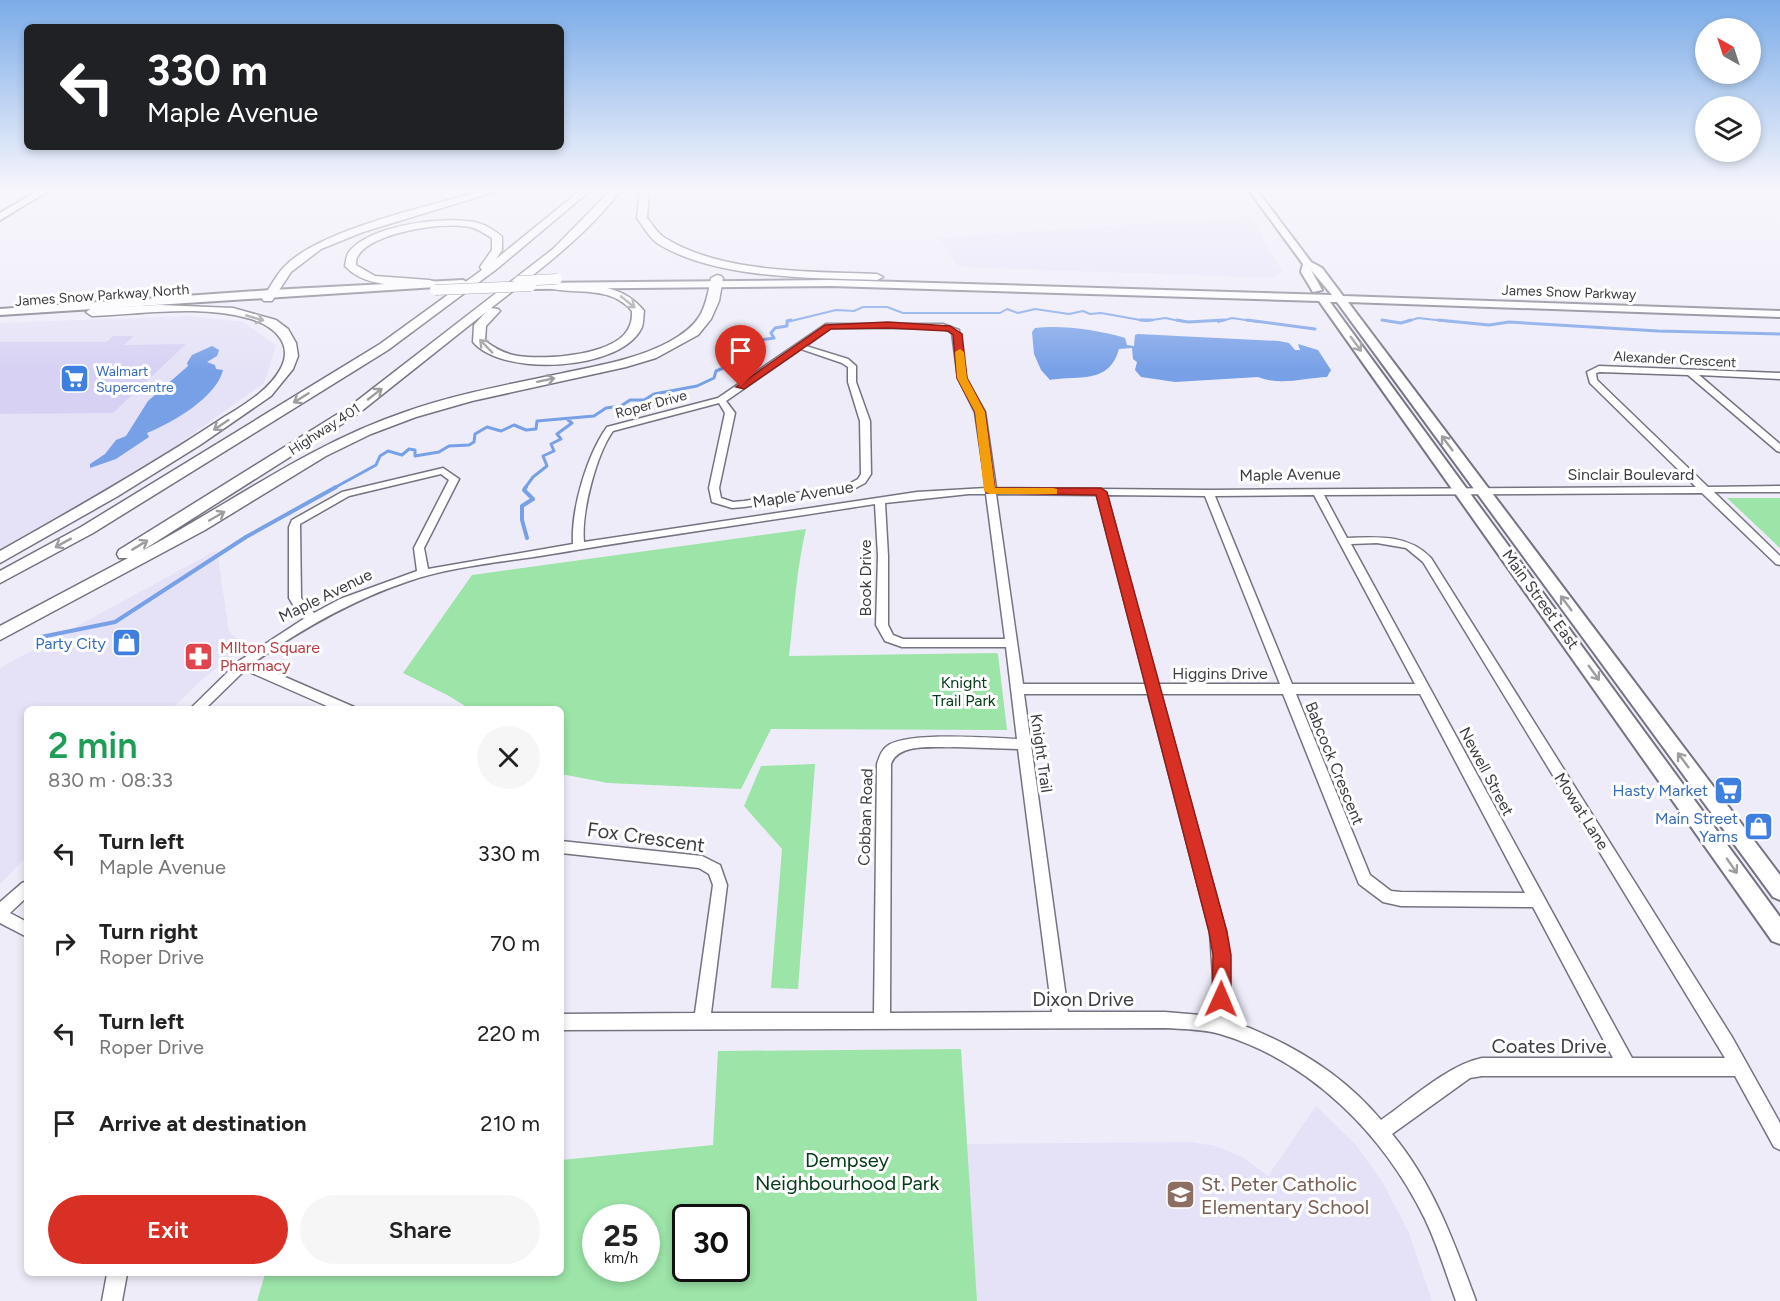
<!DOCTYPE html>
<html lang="en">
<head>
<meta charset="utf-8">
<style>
  :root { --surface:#fff; --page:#f6f6f6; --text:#222; --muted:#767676; --accent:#d93025 }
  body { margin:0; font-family:Figtree,sans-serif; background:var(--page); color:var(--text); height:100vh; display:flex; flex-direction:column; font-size:22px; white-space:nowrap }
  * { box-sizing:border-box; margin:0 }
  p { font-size:20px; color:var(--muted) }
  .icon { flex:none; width:33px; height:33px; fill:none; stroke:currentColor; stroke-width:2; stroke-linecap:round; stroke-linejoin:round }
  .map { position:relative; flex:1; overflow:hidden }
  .side { position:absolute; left:24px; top:706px; width:540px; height:570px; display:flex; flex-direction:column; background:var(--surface); border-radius:9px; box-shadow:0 3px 9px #0003 }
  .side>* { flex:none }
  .top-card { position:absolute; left:24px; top:24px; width:540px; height:126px; border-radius:9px; box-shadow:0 3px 9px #0003; background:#202124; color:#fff; overflow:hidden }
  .needle { width:39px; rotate:321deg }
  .fabs { position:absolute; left:1695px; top:18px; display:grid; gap:12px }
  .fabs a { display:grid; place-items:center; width:66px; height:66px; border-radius:50%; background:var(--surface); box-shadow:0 3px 9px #0003; font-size:30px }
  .speed { position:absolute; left:582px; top:1204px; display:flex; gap:12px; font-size:30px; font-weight:700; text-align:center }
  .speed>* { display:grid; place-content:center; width:78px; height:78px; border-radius:50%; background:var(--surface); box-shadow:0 3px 9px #0003; line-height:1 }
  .speed small { font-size:15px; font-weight:400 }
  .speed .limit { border:3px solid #111; border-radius:9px; background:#fff; color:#111 }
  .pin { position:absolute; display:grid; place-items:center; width:51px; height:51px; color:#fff; margin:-62px -26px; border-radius:50% 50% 50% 0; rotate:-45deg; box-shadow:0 0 6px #0007 }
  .pin .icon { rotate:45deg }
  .me { position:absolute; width:66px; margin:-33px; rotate:1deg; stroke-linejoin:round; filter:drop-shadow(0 0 4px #0008) }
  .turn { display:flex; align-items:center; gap:21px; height:126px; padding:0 24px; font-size:27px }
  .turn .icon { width:78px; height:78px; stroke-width:2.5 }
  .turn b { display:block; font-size:42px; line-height:51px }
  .round { display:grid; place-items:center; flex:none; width:63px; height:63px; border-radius:32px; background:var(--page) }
  .head { display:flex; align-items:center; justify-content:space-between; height:102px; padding:0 24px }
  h1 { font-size:36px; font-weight:600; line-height:45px; color:#1e9e55 }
  .button { display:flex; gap:12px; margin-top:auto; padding:12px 24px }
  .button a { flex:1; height:69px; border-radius:36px; background:var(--accent); color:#fff; font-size:24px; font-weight:600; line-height:69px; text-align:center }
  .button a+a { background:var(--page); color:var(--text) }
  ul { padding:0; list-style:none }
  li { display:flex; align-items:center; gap:18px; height:90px; padding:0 24px }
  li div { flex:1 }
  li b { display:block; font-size:22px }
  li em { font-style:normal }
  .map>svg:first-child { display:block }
  .built { fill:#e5e2f7 }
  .green { fill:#9ce4a8; fill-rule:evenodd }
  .water { fill:#78a0e7 }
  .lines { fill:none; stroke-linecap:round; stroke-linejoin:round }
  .stream-far2 { stroke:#78a0e7; stroke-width:2 }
  .stream-far1 { stroke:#78a0e7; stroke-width:3 }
  .stream { stroke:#78a0e7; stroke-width:4 }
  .building { fill:#d7d2f3 }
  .minor-casing { stroke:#75737f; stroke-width:3 }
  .major-casing { stroke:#75737f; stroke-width:4 }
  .highway-casing { stroke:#75737f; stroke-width:3 }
  .minor { fill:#fff; fill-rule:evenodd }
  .major { fill:#fff; fill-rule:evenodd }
  .highway { fill:#fff; fill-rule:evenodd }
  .major-bridge-casing { stroke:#75737f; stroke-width:11; stroke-linecap:butt }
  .major-bridge { stroke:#fff; stroke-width:10 }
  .oneway { stroke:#9e9ea0 }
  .route { fill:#d93025; stroke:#8d1f18; stroke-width:1.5 }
  .slow { fill:#f59e0b }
  .labels { text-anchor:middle; stroke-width:6; stroke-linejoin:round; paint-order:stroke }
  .far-street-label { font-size:14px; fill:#3d3c41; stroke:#fff }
  .far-shop-label { font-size:14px; fill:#366cbe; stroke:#fff; text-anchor:start }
  .street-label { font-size:16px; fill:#3d3c41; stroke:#fff }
  .shop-label { font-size:16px; fill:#366cbe; stroke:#fff; text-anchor:end }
  .health-label { font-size:16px; fill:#be3a42; stroke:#fff; text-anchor:start }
  .park-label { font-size:16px; fill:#033c16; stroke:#fff }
  .near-street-label { font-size:20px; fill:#3d3c41; stroke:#fff }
  .near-park-label { font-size:20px; fill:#033c16; stroke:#fff }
  .near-education-label { font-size:20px; fill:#785e54; stroke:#fff; text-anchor:start }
</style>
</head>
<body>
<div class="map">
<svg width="1780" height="1301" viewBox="0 0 1780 1301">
  <rect width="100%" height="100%" fill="#eeecf9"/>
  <!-- built -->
  <path class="built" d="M1252 216 1265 244 1283 272 1272 278 959 267 939 238Z
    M190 316 243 322 276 345 264 383 126 481 0 553V323Z
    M217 550 229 632 246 645 204 678 171 709 27 710V856L0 884V668Z
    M1316 1106 1355 1144 1383 1183 1409 1233 1432 1301H977L966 1144 1190 1142 1216 1146 1242 1157 1268 1176Z"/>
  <!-- green -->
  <path class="green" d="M1727 498H1780V548Z
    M806 529C796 571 794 614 789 656L996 653 998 654 1007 730 771 729 741 789 608 783 561 774V710L470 709 449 696 403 673 472 575Z
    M815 764 798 989 771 988 782 849 744 806 761 766Z
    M961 1049 977 1301H257L265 1274H561V1160L713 1145 718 1051ZM596 1218H646V1269H596ZM686 1218H736V1269H686Z"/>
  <!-- water -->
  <path class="water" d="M1035 328C1063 325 1098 330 1125 338L1127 345 1134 346 1135 335 1138 334 1279 341 1289 343 1295 350H1300L1298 344 1318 350 1331 370 1327 377C1304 378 1280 386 1258 377L1175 382 1141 377 1135 370 1137 362 1133 359 1132 348 1119 349C1109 385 1078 375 1050 380L1041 370 1034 354 1032 332Z
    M212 346 219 350 217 356 207 362 215 365 216 369 223 370C217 397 172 423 147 433L149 437 116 459 90 468V464L105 454 116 440 126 436 148 401 188 366 187 363 192 355Z"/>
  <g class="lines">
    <!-- stream-far2 -->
    <path class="stream-far2" d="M1382 320 1392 322
      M787 322 836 310 854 311 863 307H887L903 313H1000L1007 309 1018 313 1035 309 1069 314 1083 311 1090 314 1101 313 1146 321 1165 318 1185 322
      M1218 322 1232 318 1259 322
      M1406 322 1418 318 1454 322"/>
    <!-- stream-far1 -->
    <path class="stream-far1" d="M1140 320H1152
      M1177 320 1188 322 1224 320
      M1247 320 1315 329
      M1382 320 1401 323 1411 320
      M1438 320 1489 325 1509 322 1658 331 1780 334
      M334 488 376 465 380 456 388 451 402 455 409 449 415 450V456L439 452 449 446 469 445 474 442 475 434 487 427 501 431 514 425 526 430 536 429 537 421 594 416 606 408 621 406 630 400H644L654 394 697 386 714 378 716 371 743 360 756 350 755 345 760 340 774 338 771 333 775 328 787 326V321L791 320
      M525 488 533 477 547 466 543 456 554 451 551 444 561 439 557 434 572 423 568 420"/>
    <!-- stream -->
    <path class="stream" d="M526 487 524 490 533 499 522 506V520L527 538
      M36 638 115 622 246 537 336 487"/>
  </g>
  <!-- building -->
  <path class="building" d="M113 336H134L124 345 186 344 113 413 0 414V342H107Z"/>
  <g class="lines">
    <defs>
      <path id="minor" d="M826 324H943L959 330 966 378 985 412 996 488 1209 490 1696 487 1590 383 1587 372 1599 366 1780 373V379L1699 375 1780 444V452L1777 451 1688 375 1600 372 1596 373 1597 380 1708 487 1780 486V492H1714L1780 556V565L1776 564 1702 493 1324 495 1347 538C1378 537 1408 534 1431 558L1732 1037 1780 1123V1150L1774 1147 1735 1076H1482L1470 1078 1392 1134C1433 1183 1454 1242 1476 1301H1456C1446 1274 1438 1246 1425 1219 1384 1135 1311 1061 1220 1034 1202 1029 1183 1029 1165 1028L561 1030V1014L695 1013 713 885 709 874 699 868 561 853V841L702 856 720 865 727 885 711 1013H874L877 764C879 758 881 751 886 747 904 731 991 738 1017 739L1006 647H902L885 641 876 625 878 556 875 504C767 521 659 536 552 554 505 562 453 566 409 581 352 600 302 629 253 663L354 707 355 710H336L245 670 204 710H189L239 661 305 618 295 608 289 598V527L292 520 342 492 443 468 459 479 424 548 428 569 573 544C571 509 587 455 607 427L718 398ZM831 328H942L952 333 958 378 975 412 986 488 917 492 584 542C581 513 596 455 613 431L719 403 725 413 709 488 712 502 732 508 744 507 850 491 865 483 871 474 870 421 856 382V366L848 359 806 346ZM801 349 842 363 848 367V382L860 421 861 474 858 479 847 485 744 501 733 502 721 498 719 488 735 413 726 401ZM441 474 449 480 414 548 417 571 340 599 314 613 301 598 300 524 349 496ZM969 494H986L1005 639H903L893 635 888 625V556L885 503ZM996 494 1097 495 1146 684H1023ZM1107 495 1205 496 1280 684H1158ZM1314 495 1415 684H1292L1215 496ZM1377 543 1406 548 1423 562 1725 1058H1632L1351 544ZM1024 694H1148L1210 932 1214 991 1212 1016 1165 1012H1068ZM1161 694H1283L1359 884 1383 902 1401 906 1533 907 1613 1058H1482C1448 1065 1410 1100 1381 1120 1341 1072 1286 1040 1228 1020L1230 991 1226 932ZM1296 694H1420L1525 893 1401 892 1391 891 1370 875ZM956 747 1018 749 1052 1012 890 1013 891 764C898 742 937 748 956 747Z
        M27 881V897L10 913 27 922V937L0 923V902L22 883Z
        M107 1274H127L122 1301H102Z"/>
      <path id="major" d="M41 189H51L0 220V213Z
        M1248 189H1256L1311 262 1322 268 1343 296 1780 311V317L1348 302 1780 875V900L1773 897 1337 302H1330L1780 917V944L1772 941 1319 301 831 286 531 289 526 286 531 283 831 280 1332 295 1311 270 1322 290 1313 292 1301 272 1303 264Z
        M463 280 468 283 467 285 0 315V309L271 290Z"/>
      <path id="highway" d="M490 189H504L363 232 321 249 291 272 272 301H264L262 299C269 289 275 277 283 268 318 229 437 204 490 189Z
        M582 189H592L498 268 388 350 93 533 0 583V571L81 527 380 344 482 270 480 267 492 250V238C487 235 481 231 476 229 452 219 371 232 358 256 356 258 356 262 356 265L375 276 429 280 444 284 438 287C407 283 368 291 345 266 346 262 346 256 349 252 369 225 447 215 478 223 486 225 496 231 502 237V250L496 259Z
        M612 189H622C586 236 537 272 491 308L498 309 500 311 486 326 485 341C496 349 505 354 518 356 545 360 620 356 630 325 632 321 632 316 632 311 610 285 578 295 548 288V284L552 283C585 285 622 282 644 311 643 316 644 324 641 329 619 371 503 377 473 342L474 325 486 312 359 413 140 552C228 505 310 444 405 412 459 393 517 383 573 371 606 364 639 358 669 342 700 325 705 312 711 278L717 275 721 276 723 278 719 301 711 319 698 335 656 358 626 367 472 401 416 417 371 434 326 456 205 530 0 640V626L128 558H119L117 554 119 550 349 407 553 249Z
        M640 189H649L647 218C652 224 658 234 665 238 723 274 811 271 877 274L883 277 877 280C812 278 713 279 657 243 649 237 643 226 637 218Z
        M160 305 233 308 276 320 288 329 296 343 298 356 293 369 271 396 200 445 118 496 0 563V551C73 510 145 469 215 423 238 408 268 393 281 368 294 343 273 326 251 319 201 304 143 314 92 316L86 312 92 308Z"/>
    </defs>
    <!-- minor casing -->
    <use href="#minor" class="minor-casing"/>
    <!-- major casing -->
    <use href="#major" class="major-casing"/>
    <!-- highway casing -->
    <use href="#highway" class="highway-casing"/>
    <!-- minor -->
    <use href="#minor" class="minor"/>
    <!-- major -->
    <use href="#major" class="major"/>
    <!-- highway -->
    <use href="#highway" class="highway"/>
    <defs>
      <path id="major-bridge" d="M519 281 557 279
        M435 290 531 286"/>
    </defs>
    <!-- major-bridge casing -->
    <use href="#major-bridge" class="major-bridge-casing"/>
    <!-- major-bridge -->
    <use href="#major-bridge" class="major-bridge"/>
  </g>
  <!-- one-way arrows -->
  <defs><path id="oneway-shaft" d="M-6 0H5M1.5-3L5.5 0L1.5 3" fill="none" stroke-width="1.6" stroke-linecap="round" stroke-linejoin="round" transform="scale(1.5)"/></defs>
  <g class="oneway">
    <use href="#oneway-shaft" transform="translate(628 302) rotate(39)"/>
    <use href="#oneway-shaft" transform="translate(255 318) rotate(16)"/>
    <use href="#oneway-shaft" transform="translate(1356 344) rotate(54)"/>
    <use href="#oneway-shaft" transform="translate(486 346) rotate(-134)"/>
    <use href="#oneway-shaft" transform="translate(546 380) rotate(-12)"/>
    <use href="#oneway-shaft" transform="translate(375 394) rotate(-38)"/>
    <use href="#oneway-shaft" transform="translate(301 398) rotate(148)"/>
    <use href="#oneway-shaft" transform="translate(221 425) rotate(146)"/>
    <use href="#oneway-shaft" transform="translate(1447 443) rotate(-127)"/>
    <use href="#oneway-shaft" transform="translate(217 516) rotate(-30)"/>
    <use href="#oneway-shaft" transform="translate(63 543) rotate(151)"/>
    <use href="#oneway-shaft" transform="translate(140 545) rotate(-31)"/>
    <use href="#oneway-shaft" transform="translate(1566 603) rotate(-127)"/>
    <use href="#oneway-shaft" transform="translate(1594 673) rotate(54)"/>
    <use href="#oneway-shaft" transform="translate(1683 760) rotate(-127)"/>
    <use href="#oneway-shaft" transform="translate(1732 866) rotate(55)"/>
  </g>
  <!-- sky -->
  <linearGradient id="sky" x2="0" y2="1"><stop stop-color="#7bace8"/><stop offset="0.51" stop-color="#f7f6fc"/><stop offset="1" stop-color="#f7f6fc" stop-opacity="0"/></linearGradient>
  <rect width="1780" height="371" fill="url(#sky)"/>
  <!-- route -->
  <path class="route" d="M888 322 950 326 962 334 967 378 985 412 995 488H1101L1107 492 1227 932 1231 955V999L1228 1005 1221 1008 1215 1005 1212 999 1213 955 1209 932 1096 495 986 493 975 412 957 378 953 335 948 331 888 328 831 329 744 389 736 387 825 325Z"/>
  <!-- slow -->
  <path class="slow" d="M960 349 964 352 967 378 985 412 995 488H1053L1057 489V494H990L984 491 975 412 957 378 955 352Z"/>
  <!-- icons -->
  <defs>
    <symbol id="supermarket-square" viewBox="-11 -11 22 22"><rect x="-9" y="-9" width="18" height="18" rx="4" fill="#3f7fe0" stroke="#fff"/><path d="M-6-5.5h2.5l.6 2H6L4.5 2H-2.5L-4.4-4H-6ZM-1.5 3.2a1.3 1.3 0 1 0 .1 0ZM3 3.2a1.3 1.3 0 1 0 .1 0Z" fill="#fff"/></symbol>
    <symbol id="shop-square" viewBox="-11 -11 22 22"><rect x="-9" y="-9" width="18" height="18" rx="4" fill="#3f7fe0" stroke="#fff"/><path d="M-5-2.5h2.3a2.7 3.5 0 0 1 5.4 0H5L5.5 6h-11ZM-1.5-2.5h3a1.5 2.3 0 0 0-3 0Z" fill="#fff"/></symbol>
    <symbol id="pharmacy-square" viewBox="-11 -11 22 22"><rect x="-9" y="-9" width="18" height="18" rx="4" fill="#e0444e" stroke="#fff"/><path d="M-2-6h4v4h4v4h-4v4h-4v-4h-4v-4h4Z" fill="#fff"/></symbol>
    <symbol id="school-square" viewBox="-11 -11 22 22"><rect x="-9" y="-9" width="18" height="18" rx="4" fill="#8d6e63" stroke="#fff"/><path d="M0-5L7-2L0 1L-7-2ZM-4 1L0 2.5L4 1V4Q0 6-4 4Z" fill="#fff"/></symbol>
  </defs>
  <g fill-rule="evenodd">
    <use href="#supermarket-square" x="58" y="362" width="33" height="33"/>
    <use href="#shop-square" x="110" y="626" width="33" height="33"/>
    <use href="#pharmacy-square" x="182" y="640" width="33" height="33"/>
    <use href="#supermarket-square" x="1712" y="774" width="33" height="33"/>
    <use href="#shop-square" x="1742" y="810" width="33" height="33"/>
    <use href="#school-square" x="1164" y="1178" width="33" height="33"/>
  </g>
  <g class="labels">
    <!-- far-street labels -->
    <g class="far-street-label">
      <text transform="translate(1569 292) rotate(2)" y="5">James Snow Parkway</text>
      <text transform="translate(102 295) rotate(-4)" y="5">James Snow Parkway North</text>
      <text transform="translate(1675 359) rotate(3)" y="5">Alexander Crescent</text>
      <text transform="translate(651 404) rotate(-15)" y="5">Roper Drive</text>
      <text transform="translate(324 429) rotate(-33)" y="5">Highway 401</text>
    </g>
    <!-- far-shop labels -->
    <g class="far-shop-label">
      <text x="96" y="376">Walmart<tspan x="96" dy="16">Supercentre</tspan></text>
    </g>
    <!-- street labels -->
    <g class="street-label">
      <text transform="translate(1290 474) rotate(-1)" y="6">Maple Avenue</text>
      <text x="1631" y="480">Sinclair Boulevard</text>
      <text transform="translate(803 494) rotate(-9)" y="6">Maple Avenue</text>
      <text transform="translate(865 578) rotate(-90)" y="6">Book Drive</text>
      <text transform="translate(325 595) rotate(-26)" y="6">Maple Avenue</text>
      <text transform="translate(1541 599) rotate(54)" y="6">Main Street East</text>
      <text x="1220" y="679">Higgins Drive</text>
      <text transform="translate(1042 753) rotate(82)" y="6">Knight Trail</text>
      <text transform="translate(1335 763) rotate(68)" y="6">Babcock Crescent</text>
      <text transform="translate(1487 771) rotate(62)" y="6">Newell Street</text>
      <text transform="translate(1582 811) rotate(58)" y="6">Mowat Lane</text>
      <text transform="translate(865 817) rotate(-88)" y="6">Cobban Road</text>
    </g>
    <!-- shop labels -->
    <g class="shop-label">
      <text x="106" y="649">Party City</text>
      <text x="1708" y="796">Hasty Market</text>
      <text x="1738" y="824">Main Street<tspan x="1738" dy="18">Yarns</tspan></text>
    </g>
    <!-- health labels -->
    <g class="health-label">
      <text x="220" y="653">MIlton Square<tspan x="220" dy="18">Pharmacy</tspan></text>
    </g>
    <!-- park labels -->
    <g class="park-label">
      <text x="964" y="688">Knight<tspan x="964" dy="18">Trail Park</tspan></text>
    </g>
    <!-- near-street labels -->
    <g class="near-street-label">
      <text transform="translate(646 837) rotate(8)" y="7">Fox Crescent</text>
      <text x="1083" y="1006">Dixon Drive</text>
      <text x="1549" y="1053">Coates Drive</text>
    </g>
    <!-- near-park labels -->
    <g class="near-park-label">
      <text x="847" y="1167">Dempsey<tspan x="847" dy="23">Neighbourhood Park</tspan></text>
    </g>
    <!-- near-education labels -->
    <g class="near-education-label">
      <text x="1201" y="1191">St. Peter Catholic<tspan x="1201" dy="23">Elementary School</tspan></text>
    </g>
  </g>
</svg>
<div class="fabs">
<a><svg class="needle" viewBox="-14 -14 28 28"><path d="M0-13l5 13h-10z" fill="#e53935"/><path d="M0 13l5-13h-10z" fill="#767676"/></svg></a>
<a><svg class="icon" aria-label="layers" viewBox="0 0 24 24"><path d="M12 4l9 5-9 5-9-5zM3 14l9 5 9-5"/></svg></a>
</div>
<div class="speed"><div>25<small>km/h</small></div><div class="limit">30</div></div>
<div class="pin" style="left:741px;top:387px;background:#d93025"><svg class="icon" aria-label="arrive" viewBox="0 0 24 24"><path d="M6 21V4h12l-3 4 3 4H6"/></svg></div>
<svg class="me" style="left:1221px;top:999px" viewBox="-20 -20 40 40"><path d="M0-17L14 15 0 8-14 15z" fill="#d93025" stroke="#fff" stroke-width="4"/></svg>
<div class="top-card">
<div class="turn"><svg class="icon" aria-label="left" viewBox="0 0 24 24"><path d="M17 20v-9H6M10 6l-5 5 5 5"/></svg><div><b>330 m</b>Maple Avenue</div></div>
</div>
<section class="side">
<div class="head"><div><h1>2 min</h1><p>830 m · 08:33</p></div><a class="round"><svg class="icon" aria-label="close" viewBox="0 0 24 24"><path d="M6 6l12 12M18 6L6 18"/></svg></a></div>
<ul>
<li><svg class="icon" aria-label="left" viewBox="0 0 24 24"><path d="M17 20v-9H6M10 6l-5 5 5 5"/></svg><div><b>Turn left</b><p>Maple Avenue</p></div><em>330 m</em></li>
<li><svg class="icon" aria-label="right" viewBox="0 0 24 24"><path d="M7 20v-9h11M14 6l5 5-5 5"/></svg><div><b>Turn right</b><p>Roper Drive</p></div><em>70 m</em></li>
<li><svg class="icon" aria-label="left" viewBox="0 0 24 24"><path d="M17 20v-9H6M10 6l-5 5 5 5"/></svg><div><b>Turn left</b><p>Roper Drive</p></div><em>220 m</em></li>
<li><svg class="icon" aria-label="arrive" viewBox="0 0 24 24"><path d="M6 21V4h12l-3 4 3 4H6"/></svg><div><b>Arrive at destination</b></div><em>210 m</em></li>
</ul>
<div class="button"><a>Exit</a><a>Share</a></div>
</section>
</div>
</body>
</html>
